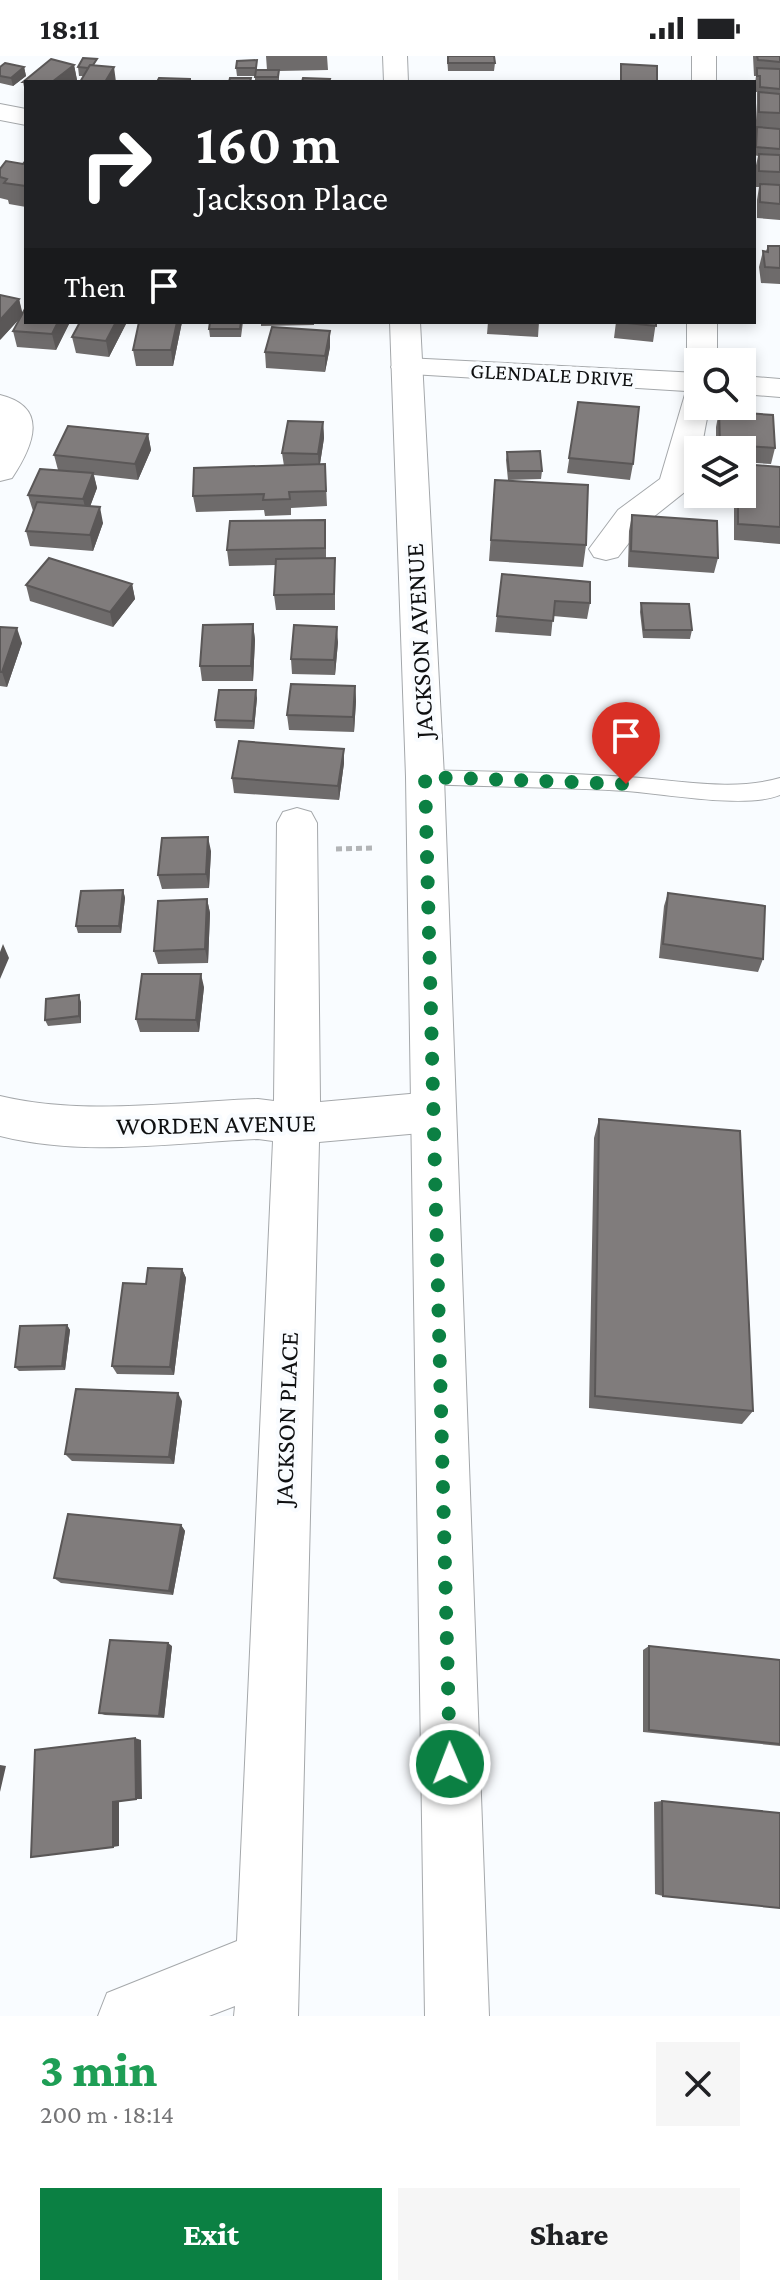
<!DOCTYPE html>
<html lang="en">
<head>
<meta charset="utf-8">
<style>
  :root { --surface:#fff; --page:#f6f6f6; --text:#202124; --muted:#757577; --accent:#0b8043 }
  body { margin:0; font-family:"Crimson Pro",serif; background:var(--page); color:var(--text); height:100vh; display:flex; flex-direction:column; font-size:30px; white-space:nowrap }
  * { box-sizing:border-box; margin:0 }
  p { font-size:26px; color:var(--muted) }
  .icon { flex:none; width:44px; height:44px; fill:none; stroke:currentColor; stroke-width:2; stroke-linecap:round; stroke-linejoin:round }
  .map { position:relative; height:1960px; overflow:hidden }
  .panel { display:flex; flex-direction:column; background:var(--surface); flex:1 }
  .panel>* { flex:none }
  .hud { position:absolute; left:24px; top:24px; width:732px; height:244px; border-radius:0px; box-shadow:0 4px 12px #0003; background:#202124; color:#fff; overflow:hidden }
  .tools { position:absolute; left:684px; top:292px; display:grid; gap:16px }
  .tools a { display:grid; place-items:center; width:72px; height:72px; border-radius:0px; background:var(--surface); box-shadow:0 4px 12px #0003; font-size:40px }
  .pin { position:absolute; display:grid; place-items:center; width:68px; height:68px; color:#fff; margin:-82px -34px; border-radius:50% 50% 50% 0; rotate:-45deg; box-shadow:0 0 8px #0007 }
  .pin .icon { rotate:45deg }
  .me { position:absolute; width:88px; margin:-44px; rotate:359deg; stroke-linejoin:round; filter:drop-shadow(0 0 6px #0008) }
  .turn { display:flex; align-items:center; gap:28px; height:168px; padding:0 40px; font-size:36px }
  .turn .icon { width:104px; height:104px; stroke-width:2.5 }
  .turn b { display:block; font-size:56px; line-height:68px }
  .then { display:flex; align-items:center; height:76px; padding:0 40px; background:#0003; gap:16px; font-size:30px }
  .round { display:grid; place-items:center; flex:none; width:84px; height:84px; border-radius:0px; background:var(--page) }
  .headline { display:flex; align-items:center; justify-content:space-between; height:136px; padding:0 40px }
  h1 { font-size:48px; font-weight:800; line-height:60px; color:#1e9e55 }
  .button { display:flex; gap:16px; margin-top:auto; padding:16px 40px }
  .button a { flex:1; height:92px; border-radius:0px; background:var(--accent); color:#fff; font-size:32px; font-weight:800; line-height:92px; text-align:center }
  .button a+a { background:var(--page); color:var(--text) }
  .status { display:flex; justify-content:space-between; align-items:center; height:56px; padding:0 40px; background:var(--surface); direction:ltr }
  .status svg { height:22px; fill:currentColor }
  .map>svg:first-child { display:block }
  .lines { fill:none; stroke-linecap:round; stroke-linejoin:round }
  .lane-casing { stroke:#a5a8ab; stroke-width:2 }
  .street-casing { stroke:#a5a8ab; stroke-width:2 }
  .primary-casing { stroke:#a5a8ab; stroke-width:2 }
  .path { stroke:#b2b4b6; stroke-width:5; stroke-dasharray:6 4; stroke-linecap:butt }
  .lane { fill:#fff; fill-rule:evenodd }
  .street { fill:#fff; fill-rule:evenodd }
  .primary { fill:#fff; fill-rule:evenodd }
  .wall { fill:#6e6b6b }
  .shaded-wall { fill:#5a5757 }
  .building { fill:#807c7c; stroke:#5a5757; stroke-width:2 }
  .route { stroke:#0b8043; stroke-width:14; stroke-dasharray:0 25.2 }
  .labels { text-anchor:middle; stroke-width:8; stroke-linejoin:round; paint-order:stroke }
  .far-street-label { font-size:22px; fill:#0f1011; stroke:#f9fcff }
  .street-label { font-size:26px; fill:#0f1011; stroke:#f9fcff }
</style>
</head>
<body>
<div class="status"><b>18:11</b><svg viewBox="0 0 49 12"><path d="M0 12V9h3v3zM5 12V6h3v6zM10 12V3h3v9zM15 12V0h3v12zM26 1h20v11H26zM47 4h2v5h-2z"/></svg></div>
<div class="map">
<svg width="780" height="1960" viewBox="0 0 780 1960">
  <rect width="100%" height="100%" fill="#f9fcff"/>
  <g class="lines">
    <defs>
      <path id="lane" d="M425 714C493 716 561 716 628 721 678 724 733 736 780 722V739C746 753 666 738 627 735 560 731 492 731 425 728L418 726 415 721 418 716Z"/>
      <path id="street" d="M692 0H716V26H692Z
        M0 48 26 53V69L0 64Z
        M687 266H717V306H698V314L691 312 687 306Z
        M406 302 698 317V350H710C702 379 702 410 686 435L642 470 618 501 606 504 594 501 589 493 618 454 660 423 686 335 395 317 391 311 395 305Z
        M742 320 780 323V341L742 338Z
        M0 339C50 351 33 390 12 422L0 425Z
        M297 752 311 756 317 767 320 1046 432 1036 448 1042 455 1056 448 1070 432 1076 319 1086 298 1960H234L235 1950 209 1960H98L107 1937 237 1885 273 1085 258 1083C173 1087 83 1101 0 1080V1040C83 1060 173 1046 258 1043L274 1045 277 767 283 756Z"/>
      <path id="primary" d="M383 0H407L408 26H384Z
        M390 266H420L444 721 489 1960H425L406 721Z"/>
    </defs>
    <!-- lane casing -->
    <use href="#lane" class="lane-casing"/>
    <!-- street casing -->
    <use href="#street" class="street-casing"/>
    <!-- primary casing -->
    <use href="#primary" class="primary-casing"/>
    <!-- path -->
    <path class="path" d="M336 793 375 792"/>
    <!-- lane -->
    <use href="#lane" class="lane"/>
    <!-- street -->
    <use href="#street" class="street"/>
    <!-- primary -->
    <use href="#primary" class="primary"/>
  </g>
  <!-- wall -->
  <path class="wall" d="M266 0H327L328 14 279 15V26H255V20H237L236 12 257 4V14H267Z
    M447 0 495 7 494 15H448Z
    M753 0H780V164L757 162V144L759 131H756L755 114 758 100 754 99 757 47V36H754L756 20H754Z
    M74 9 77 24 26 26V41L23 26Z
    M98 10 83 20H79L78 11Z
    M0 11H24L26 20 13 30 0 27Z
    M26 104V151L9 148 8 144 0 142V113L23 108Z
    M768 190H780V228L761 227 759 211 763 195H766Z
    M19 243 22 258 70 266 56 294 17 291 13 275 20 262 0 284Z
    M80 266H127L109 301 76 297 72 281Z
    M182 266 173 310H136L133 294Z
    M243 266 241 281H210L209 273Z
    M261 266H314V269L261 270Z
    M488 266H539L538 281 487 278Z
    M616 266H656L653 286 614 282Z
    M330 291 325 316 266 312 265 296Z
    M578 346 633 408 630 424 567 417Z
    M719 355 775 392 771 408 742 406V394H716V371Z
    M323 366 324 382 320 408H325L327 450 291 452V459L265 460 264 454 196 456 193 440 284 410 282 397Z
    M148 378 151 394 138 424 94 419 97 432 90 450 103 467 93 495 30 490 26 475 33 455 28 439 58 414 54 399Z
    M507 396 542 415 541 423 508 424 506 404Z
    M780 411V488L734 484V438H742Z
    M495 424 586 489 583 511 489 505Z
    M632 459 718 502 714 517 628 511 629 475Z
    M326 480V502L335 518V554H276L274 539 276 509 229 510 227 494Z
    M502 518 590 547 587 563 553 560 551 580 495 576Z
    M132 528 135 543 113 571 30 545 26 529Z
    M641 547 692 574 690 583 643 582 640 556Z
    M253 568 255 584 253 625H202L200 610Z
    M0 571 22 587 7 631 0 630Z
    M338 586 335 619 292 618 291 603Z
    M355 630 356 645 354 676 289 674 287 659Z
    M257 642 254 673 216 672 215 664Z
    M344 693V707L339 744 234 737 232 722Z
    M211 795 209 832 162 833 158 819Z
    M123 834 125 842 121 877H78L76 870Z
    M668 837 763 903 758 916 659 902 664 850Z
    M207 843 210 857 208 907 158 908 154 895Z
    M204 931 199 976H140L136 963Z
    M81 946V967L48 970 45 964Z
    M599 1063 753 1355 742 1368 589 1352 594 1082Z
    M182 1213 186 1222 174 1319 117 1318 112 1310 146 1228Z
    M67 1269 70 1274 65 1314 19 1315 15 1311Z
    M182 1345 174 1408 72 1405 65 1398Z
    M181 1469 185 1475 173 1539 61 1527 54 1522Z
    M172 1590 164 1662 105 1659 99 1657Z
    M649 1590 780 1604V1690L643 1676V1594Z
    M662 1745 663 1840 655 1838 654 1746Z"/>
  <!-- shaded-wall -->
  <path class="shaded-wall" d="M74 9 77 24 74 26H52Z
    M24 11 26 20 13 30 11 22Z
    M114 11 116 26H105Z
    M19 243 23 259 0 284V264Z
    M58 266H70L56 294 52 278Z
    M116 266H127L109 301 106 285Z
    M177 266H182L173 310 171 294Z
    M330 275V291L325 316V300Z
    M323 366 324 382 319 414 318 398Z
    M148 378 151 394 138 424 135 408Z
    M93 417 97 432 87 459 83 443Z
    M100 451 103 467 93 495 90 479Z
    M132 528 135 543 113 571 110 556Z
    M253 568 255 584 253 625 251 610Z
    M337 571 338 586 335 619 334 604Z
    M17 572 22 587 7 631 2 616Z
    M355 630 356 645 354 676 353 661Z
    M256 634 257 642 254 673 253 665Z
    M344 693V707L339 744 338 730Z
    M208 781 211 795 209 832 206 818Z
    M123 834 125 842 121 877 119 870Z
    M207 843 210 857 208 907 205 893Z
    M3 888 9 902 0 923V896Z
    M201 918 204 931 199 976 196 964Z
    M79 939 81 946V967L79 960Z
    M182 1213 186 1222 174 1319 170 1311Z
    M67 1269 70 1274 65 1314 62 1310Z
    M178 1337 182 1345 174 1408 169 1401Z
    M181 1469 185 1475 173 1539 169 1535Z
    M168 1587 172 1590 164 1662 159 1660Z
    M135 1682 141 1684 142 1743H136Z
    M0 1709 6 1710 0 1736Z
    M113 1746H119V1790L113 1791Z"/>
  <!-- building -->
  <path class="building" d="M448 0H494L495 7H448Z
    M757 0H780V6L758 4Z
    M83 2 97 3 93 9H90L88 12 78 11Z
    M51 3 74 9 52 26H23Z
    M257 4 256 12H236L237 5Z
    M5 7 24 11 11 22 0 20V11Z
    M621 8 657 10V26L621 25Z
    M90 9 114 11 105 26H80Z
    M757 12 780 13V33L760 31V20H757Z
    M256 14H279L278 21H255Z
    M159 22 190 23V26H157Z
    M230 22H251L250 26H229Z
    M303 22 330 23 329 26H302Z
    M759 36 780 38V57L759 56Z
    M757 71 780 73V93L756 91Z
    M759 98 780 99V116L759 115Z
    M26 104V130L4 127 7 123 0 121V113L6 105 23 108Z
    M760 128 780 129V148L760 146Z
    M768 190H780V212L765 211 763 195 768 196Z
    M0 239 19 243 0 264Z
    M26 251V266H58L52 278 13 275Z
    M80 266H116L106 285 72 281Z
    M139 266H177L171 294H133Z
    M210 266H241L240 273H209Z
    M617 266H656V270Z
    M272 271 330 275 325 300 265 296Z
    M578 346 639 351 633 408 569 402Z
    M719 355 773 359 775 392 720 388Z
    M288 365 323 366 318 398 282 397Z
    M68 370 148 378 135 408 54 399Z
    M540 395 542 415H509L507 396Z
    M325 408 326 435 289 436 290 443 263 444 264 438 193 440 194 412Z
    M742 408 780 411V471L738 468V438H742Z
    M40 413 93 417 83 443 28 439Z
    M495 424 588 429 586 489 491 484Z
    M37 446 100 451 90 479 26 475Z
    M632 459 717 465 718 502 631 495Z
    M325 464V492L227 494 230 465Z
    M49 502 132 528 110 556 26 529Z
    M335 502 334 538 274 539 276 503Z
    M502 518 590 526V547L555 545 553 565 497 560Z
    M641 547 689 548 692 574H644Z
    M253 568 251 610H200L203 569Z
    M294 569 337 571 334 604 291 603Z
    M0 571 17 572 2 616H0Z
    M291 628 355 630 353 661 287 659Z
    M219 634H256L253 665 215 664Z
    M239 685 344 693 338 730 232 722Z
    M208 781 206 818 158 819 162 782Z
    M123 834 119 870H76L81 835Z
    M668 837 765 850 763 903 663 888Z
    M207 843 205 893 154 895 158 845Z
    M142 918H201L196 964 136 963Z
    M79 939V960L45 964 46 943Z
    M599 1063 740 1075 753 1355 595 1340Z
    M148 1212 182 1213 170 1311 112 1310 123 1227 146 1228Z
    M67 1269 62 1310 15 1311 20 1270Z
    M76 1333 178 1337 169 1401 65 1398Z
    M68 1458 181 1469 169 1535 54 1522Z
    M110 1584 168 1587 159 1660 99 1657Z
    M649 1590 780 1604V1688L649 1674Z
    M135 1682 136 1743 113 1746V1791L31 1801 35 1694Z
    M662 1745 780 1757V1852L663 1840Z"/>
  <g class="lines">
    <!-- route -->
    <path class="route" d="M450 1708 425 721 626 728"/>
  </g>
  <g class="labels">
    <!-- far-street labels -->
    <g class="far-street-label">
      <text transform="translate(552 318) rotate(3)" y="8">GLENDALE DRIVE</text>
    </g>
    <!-- street labels -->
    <g class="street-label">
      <text transform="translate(419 585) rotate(-93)" y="9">JACKSON AVENUE</text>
      <text transform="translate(216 1068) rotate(-1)" y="9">WORDEN AVENUE</text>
      <text transform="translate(286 1363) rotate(-88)" y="9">JACKSON PLACE</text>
    </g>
  </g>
</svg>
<div class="tools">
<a><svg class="icon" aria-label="search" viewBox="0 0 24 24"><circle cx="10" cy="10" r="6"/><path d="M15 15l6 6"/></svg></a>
<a><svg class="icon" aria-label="layers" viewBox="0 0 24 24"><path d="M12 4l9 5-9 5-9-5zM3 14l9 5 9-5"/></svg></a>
</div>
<div class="pin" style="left:626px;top:728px;background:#d93025"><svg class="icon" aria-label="arrive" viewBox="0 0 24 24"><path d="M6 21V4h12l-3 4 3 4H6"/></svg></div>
<svg class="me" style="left:450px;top:1708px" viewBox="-20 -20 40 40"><circle r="17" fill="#0b8043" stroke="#fff" stroke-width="3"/><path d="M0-11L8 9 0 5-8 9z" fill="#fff"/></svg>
<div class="hud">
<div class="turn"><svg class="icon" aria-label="right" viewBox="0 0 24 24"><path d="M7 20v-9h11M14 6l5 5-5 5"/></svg><div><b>160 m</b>Jackson Place</div></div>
<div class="then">Then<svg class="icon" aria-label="arrive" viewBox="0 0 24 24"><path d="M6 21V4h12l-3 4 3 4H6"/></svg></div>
</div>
</div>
<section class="panel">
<div class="headline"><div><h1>3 min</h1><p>200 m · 18:14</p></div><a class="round"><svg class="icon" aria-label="close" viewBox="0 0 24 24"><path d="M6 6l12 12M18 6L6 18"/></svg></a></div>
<div class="button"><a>Exit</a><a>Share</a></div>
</section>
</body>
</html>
